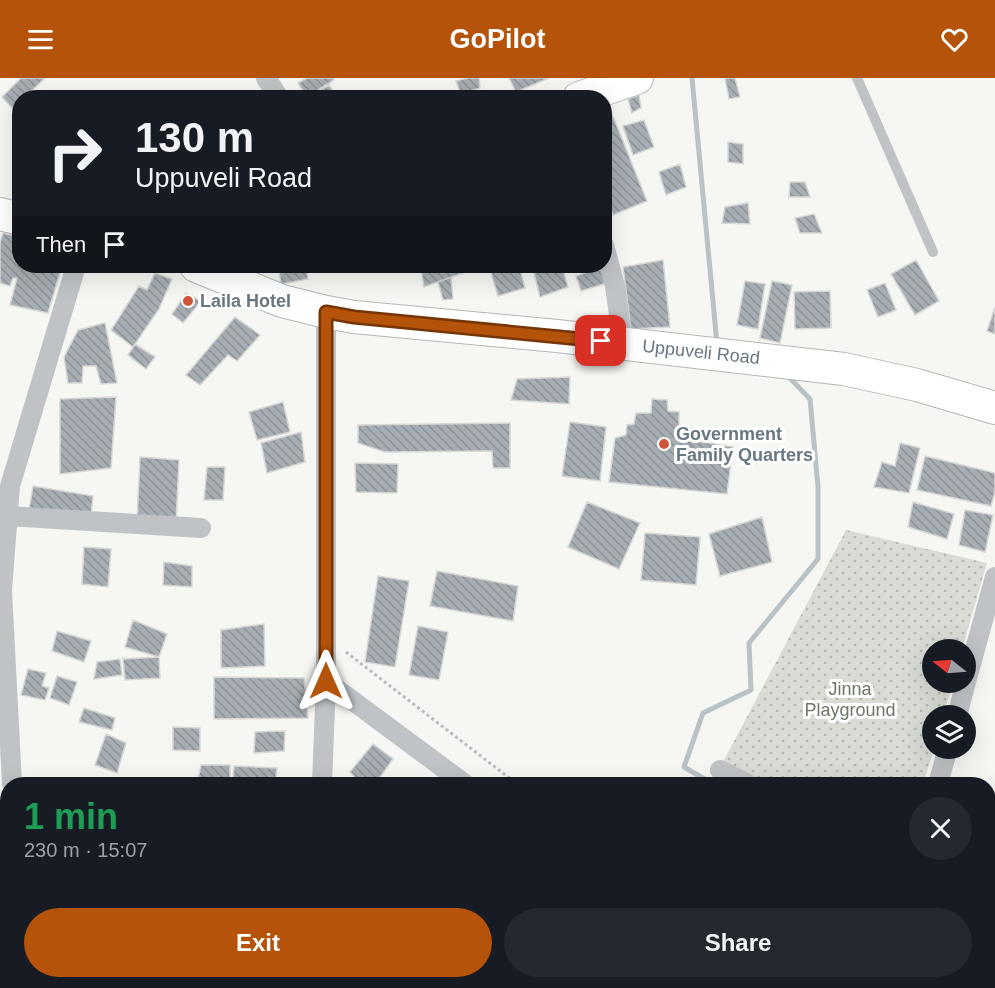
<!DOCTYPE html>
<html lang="en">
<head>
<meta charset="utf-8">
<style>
  :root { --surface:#171b24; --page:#242831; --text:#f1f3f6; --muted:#9ea1a6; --accent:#b45309 }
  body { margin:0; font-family:Helvetica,sans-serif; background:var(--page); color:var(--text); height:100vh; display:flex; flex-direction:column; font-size:22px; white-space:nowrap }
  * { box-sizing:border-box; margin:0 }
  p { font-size:20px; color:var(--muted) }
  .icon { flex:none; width:33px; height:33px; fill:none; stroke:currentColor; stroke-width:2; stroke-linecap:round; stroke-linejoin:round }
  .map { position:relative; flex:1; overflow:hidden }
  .side { position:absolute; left:0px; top:699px; width:996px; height:212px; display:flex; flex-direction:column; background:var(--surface); border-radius:24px 24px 0 0; box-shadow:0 6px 24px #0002 }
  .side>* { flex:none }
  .top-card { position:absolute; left:12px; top:12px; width:600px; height:183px; border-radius:24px; box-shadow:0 6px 24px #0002; background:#171b24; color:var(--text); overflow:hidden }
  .needle { width:39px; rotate:287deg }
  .tools { position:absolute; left:922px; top:561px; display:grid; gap:12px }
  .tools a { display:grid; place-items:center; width:54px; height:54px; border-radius:50%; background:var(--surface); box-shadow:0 6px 24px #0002; font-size:30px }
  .pin { position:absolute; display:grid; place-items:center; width:51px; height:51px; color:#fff; margin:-26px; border-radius:12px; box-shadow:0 3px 9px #0006 }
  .me { position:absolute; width:66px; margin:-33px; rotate:0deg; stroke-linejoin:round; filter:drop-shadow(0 0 4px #0008) }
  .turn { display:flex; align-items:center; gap:21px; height:126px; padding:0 24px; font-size:27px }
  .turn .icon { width:78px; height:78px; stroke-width:2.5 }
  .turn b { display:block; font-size:42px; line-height:51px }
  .then { display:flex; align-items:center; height:57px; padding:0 24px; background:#0003; gap:12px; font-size:22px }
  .round { display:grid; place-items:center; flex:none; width:63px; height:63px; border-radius:32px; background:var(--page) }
  .head { display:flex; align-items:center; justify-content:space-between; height:102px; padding:0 24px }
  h1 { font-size:36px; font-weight:600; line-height:45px; color:#1e9e55 }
  .button { display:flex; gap:12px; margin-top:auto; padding:12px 24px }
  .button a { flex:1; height:69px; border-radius:36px; background:var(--accent); color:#fff; font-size:24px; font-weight:600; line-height:69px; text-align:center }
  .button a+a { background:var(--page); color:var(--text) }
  header { display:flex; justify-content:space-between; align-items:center; height:78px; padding:0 24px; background:var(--accent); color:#fff; font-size:27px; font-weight:600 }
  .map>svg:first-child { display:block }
  .park { fill:url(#park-dots) }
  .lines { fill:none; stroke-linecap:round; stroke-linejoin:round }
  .stream { stroke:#b9c3c6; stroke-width:5 }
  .building { fill:url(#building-back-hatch); stroke:#d7d7d5; stroke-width:1.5 }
  .primary-casing { stroke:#b3b7ba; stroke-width:34 }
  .path { stroke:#b9bcbe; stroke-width:3; stroke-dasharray:3 3; stroke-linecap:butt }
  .lane { stroke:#bfc3c6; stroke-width:10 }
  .street { stroke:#bfc3c6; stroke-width:20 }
  .primary { stroke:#fff; stroke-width:32 }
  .route-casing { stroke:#753606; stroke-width:15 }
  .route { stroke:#b45309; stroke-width:10 }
  .poi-dot { fill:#d05438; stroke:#fff; stroke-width:2 }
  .labels { text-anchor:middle; stroke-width:6; stroke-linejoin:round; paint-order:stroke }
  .poi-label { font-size:18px; font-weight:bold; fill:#687781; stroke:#fff; text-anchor:start }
  .street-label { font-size:18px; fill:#687781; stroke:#fff }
  .park-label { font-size:18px; fill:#6b7866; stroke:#fff }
</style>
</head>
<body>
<header><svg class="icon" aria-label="menu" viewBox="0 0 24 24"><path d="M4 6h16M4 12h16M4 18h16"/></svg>GoPilot<svg class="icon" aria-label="heart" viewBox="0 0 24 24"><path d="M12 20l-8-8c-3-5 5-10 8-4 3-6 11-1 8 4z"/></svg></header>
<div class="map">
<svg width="995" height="910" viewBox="0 0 995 910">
  <defs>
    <pattern id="park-dots" width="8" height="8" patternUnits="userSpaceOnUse" patternTransform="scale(1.5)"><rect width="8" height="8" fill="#d8dcd4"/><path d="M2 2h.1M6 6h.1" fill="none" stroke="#b3b7b1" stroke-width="1.8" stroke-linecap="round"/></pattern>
    <pattern id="building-back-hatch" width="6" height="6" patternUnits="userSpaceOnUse" patternTransform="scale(1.5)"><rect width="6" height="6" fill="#a7aeb3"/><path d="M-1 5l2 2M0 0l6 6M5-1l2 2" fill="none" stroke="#8c9297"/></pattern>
  </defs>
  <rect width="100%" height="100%" fill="#f6f6f3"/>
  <!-- park -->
  <path class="park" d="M846 452 987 485 962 571 933 572V604L953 605 943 637 933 638 934 671 923 706H770L723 684Z"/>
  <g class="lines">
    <!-- stream -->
    <path class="stream" d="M692 0 717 266
      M713 706 684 689 703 635 751 612 749 565 818 481V409L810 321 786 296
      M869 903 874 910"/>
  </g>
  <!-- building -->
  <path class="building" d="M21 0H45L24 20H20V24L12 30 2 19Z
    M307 0H333L334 2 307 19 298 5Z
    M468 0H479L480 10 461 16 456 3Z
    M509 0H549L516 14Z
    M725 0H735L740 19 729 21Z
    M329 7 335 17 332 20H307Z
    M639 17 641 30 632 35 628 21Z
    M608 26 647 123 613 137 604 112V27Z
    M644 42 654 69 633 77 623 48Z
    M728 64 743 66V86L728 84Z
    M680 86 686 109 666 117 659 94Z
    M790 104H805L810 119H789Z
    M748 125 750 146 722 145 725 129Z
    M814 136 822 155H800L795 140Z
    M3 155 20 159V188H62L48 235 10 227 17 200H13L10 208 0 205V165Z
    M663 182 670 249 631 251 623 189Z
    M916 182 939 223 915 237 891 196Z
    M278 188H306L308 201 281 206Z
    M430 188H467L468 193 424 209 421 191Z
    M489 188H519L525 210 498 218Z
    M557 188H562L568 209 540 219 534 195Z
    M602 189 607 205 581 213 576 198Z
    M155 195 172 201 159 231 133 269 111 252 139 208 147 212Z
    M451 199 453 221 443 222 438 204Z
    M745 203 765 206 758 251 737 247Z
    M772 203 792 207 780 265 760 260Z
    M885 205 896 232 878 239 867 212Z
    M830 213 831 250 795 251 794 214Z
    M186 215 201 223 183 245 172 236Z
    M995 229V256L987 253Z
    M235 239 260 257 237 283 228 277 200 307 186 297Z
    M105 245 117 305 101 306 96 288H83L82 305H68L64 279 78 252Z
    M135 266 155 279 146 291 128 277Z
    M570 299 569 326 511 322 517 301Z
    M116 319 111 390 60 396V321Z
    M652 321 667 322 668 333 679 334V346L693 350 692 362 733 369 727 416 609 404 615 360 626 357 627 347 634 346 636 335H651Z
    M283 324 290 354 257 362 249 334Z
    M570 344 606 349 600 403 562 398Z
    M510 345V390H493L492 373 385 374 358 365V347Z
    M301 354 305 384 267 395 261 365Z
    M900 365 920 370 909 415 874 409 882 384 895 388Z
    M925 378 995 395V414L991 428 917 412Z
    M140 379 179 382 176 446 137 444Z
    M355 385 398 386 397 415 356 414Z
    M207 389H225L223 422H204Z
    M33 408 93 418 91 437 29 432Z
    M587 424 640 445 619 491 568 469Z
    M913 424 954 436 947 461 908 449Z
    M965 432 993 437 985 474 959 467Z
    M762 439 772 484 720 498 709 456Z
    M645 455 700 459 696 507 641 502Z
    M84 469 111 471 108 509 82 506Z
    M164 484 192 488V509L163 507Z
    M437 493 518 508 513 543 430 528Z
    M378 498 409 503 395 589 365 584Z
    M133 542 167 556 159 579 125 569Z
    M264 546 265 588 221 590V552Z
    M418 548 448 554 439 602 409 597Z
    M57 553 91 563 84 584 52 573Z
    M159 579 160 600 125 602 123 581Z
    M120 581 122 597 94 601 97 584Z
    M28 591 46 595 42 608 49 610 45 622 21 617Z
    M57 598 77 604 69 627 50 620Z
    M214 599 304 600 308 640 214 641Z
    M84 630 115 640 112 652 79 644Z
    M173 649 200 650V673L173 672Z
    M285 653 284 673 254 675 255 654Z
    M106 656 126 665 117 695 95 687Z
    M373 666 393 681 375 706H361L350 694Z
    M201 687H230V706H197Z
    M234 688 277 690 275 706H239V701L233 700Z
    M988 750 995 753V771L990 783Z
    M988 816 995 821V853L989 860Z
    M459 903H490L487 910H463L457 907Z"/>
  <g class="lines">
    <defs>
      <path id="primary" d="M579 20 637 0
        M0 136 20 141
        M196 188 282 223 326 234 354 239 557 258 844 291 917 307 995 330"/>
    </defs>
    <!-- primary casing -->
    <use href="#primary" class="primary-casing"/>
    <!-- path -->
    <path class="path" d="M346 574 517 706
      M771 903 780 910"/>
    <!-- lane -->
    <path class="lane" d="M857 0 933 174"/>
    <!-- street -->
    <path class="street" d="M266 0 279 20
      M604 167 615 208 623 265
      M8 438 201 450
      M326 603 465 706
      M966 604 995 499
      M957 638 966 604
      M720 692 748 706
      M12 706 2 512 10 408 76 188
      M322 706 326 603V234
      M938 706 948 670
      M0 845 8 846
      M30 903V910
      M544 903 557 910
      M314 910 315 903"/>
    <!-- primary -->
    <use href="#primary" class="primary"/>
  </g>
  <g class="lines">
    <defs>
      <path id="route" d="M326 603V234L354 239 601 263"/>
    </defs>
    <!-- route casing -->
    <use href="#route" class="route-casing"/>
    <!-- route -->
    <use href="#route" class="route"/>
  </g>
  <!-- markers -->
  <g class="poi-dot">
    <circle cx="188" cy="223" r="6"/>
    <circle cx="664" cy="366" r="6"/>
  </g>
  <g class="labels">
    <!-- poi labels -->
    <g class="poi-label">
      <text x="200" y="229">Laila Hotel</text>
      <text x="676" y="362">Government<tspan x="676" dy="21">Family Quarters</tspan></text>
    </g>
    <!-- street labels -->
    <g class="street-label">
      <text transform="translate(701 274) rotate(6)" y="6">Uppuveli Road</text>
    </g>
    <!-- park labels -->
    <g class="park-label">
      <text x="850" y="617">Jinna<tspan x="850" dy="21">Playground</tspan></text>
    </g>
  </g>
</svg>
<div class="tools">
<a><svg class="needle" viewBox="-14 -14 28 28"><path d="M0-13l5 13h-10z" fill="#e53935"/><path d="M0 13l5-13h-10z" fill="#9ea1a6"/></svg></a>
<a><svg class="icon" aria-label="layers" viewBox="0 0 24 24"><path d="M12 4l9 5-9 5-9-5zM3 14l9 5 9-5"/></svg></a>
</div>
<div class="pin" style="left:601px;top:263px;background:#d93025"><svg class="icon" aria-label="arrive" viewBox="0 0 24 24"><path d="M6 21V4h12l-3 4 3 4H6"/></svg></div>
<svg class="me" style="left:326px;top:603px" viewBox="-20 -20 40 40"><path d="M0-17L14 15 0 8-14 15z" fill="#b45309" stroke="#fff" stroke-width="4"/></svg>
<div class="top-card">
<div class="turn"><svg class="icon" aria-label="right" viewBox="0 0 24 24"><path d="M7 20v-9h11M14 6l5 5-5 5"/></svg><div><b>130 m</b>Uppuveli Road</div></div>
<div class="then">Then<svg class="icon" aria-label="arrive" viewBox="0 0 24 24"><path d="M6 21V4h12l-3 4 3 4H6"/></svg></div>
</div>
<section class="side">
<div class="head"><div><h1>1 min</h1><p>230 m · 15:07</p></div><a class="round"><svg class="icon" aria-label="close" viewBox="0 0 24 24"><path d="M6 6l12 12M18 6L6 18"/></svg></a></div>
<div class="button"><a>Exit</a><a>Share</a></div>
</section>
</div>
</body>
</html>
